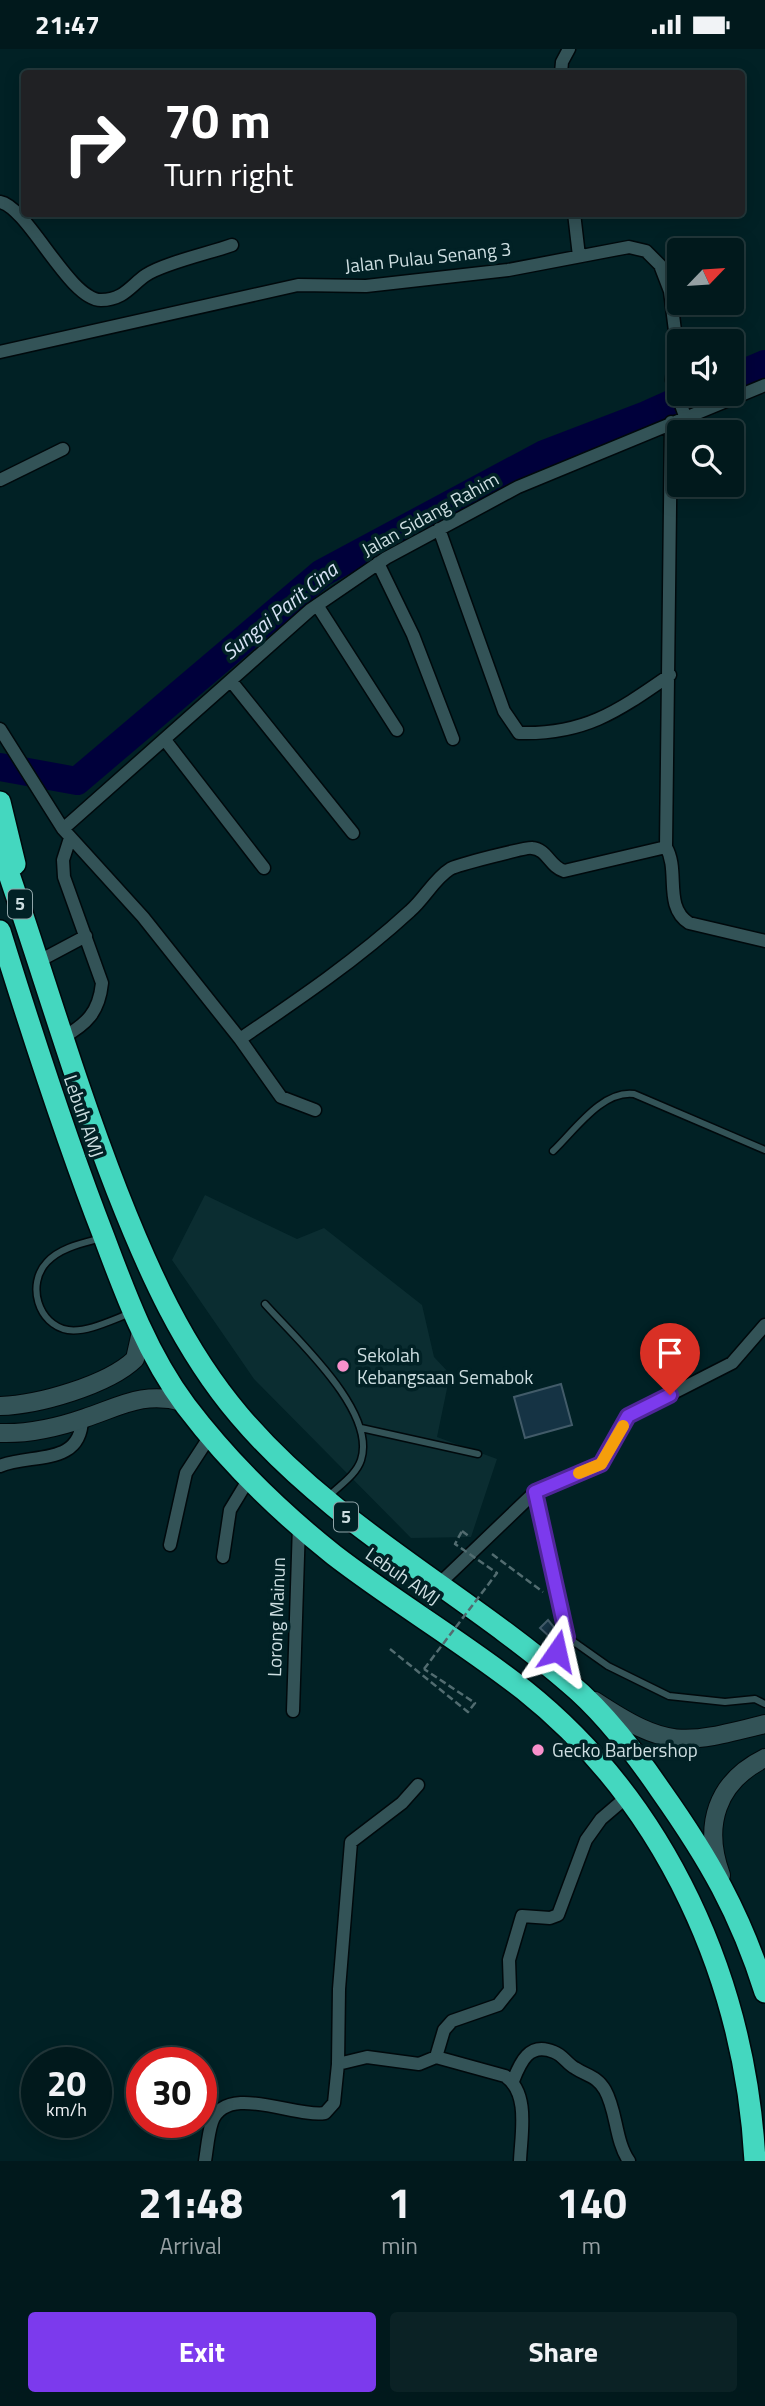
<!DOCTYPE html>
<html lang="en">
<head>
<meta charset="utf-8">
<style>
  :root { --surface:#01191c; --page:#0b2225; --text:#f1f3f6; --muted:#96a0a3; --line:#23383b; --accent:#7c3aed }
  body { margin:0; font-family:"Titillium Web",sans-serif; background:var(--page); color:var(--text); height:100vh; display:flex; flex-direction:column; font-size:26px; white-space:nowrap }
  * { box-sizing:border-box; margin:0 }
  p { font-size:23px; color:var(--muted) }
  .icon { flex:none; width:38px; height:38px; fill:none; stroke:currentColor; stroke-width:2; stroke-linecap:round; stroke-linejoin:round }
  .map { position:relative; height:2112px; overflow:hidden }
  .side { display:flex; flex-direction:column; background:var(--surface); flex:1 }
  .side>* { flex:none }
  .top-card { position:absolute; left:21px; top:21px; width:724px; height:147px; border-radius:7px; box-shadow:0 4px 18px #0003,0 0 0 2px var(--line); background:#202124; color:#fff; overflow:hidden }
  .needle { width:46px; rotate:65deg }
  .tools { position:absolute; left:667px; top:189px; display:grid; gap:14px }
  .tools a { display:grid; place-items:center; width:77px; height:77px; border-radius:7px; background:var(--surface); box-shadow:0 4px 18px #0003,0 0 0 2px var(--line); font-size:35px }
  .speed { position:absolute; left:21px; top:1998px; display:flex; gap:14px; font-size:35px; font-weight:700; text-align:center }
  .speed>* { display:grid; place-content:center; width:91px; height:91px; border-radius:50%; background:var(--surface); box-shadow:0 4px 18px #0003,0 0 0 2px var(--line); line-height:1 }
  .speed small { font-size:18px; font-weight:400 }
  .speed .limit { border:10px solid #d22; background:#fff; color:#111 }
  .pin { position:absolute; display:grid; place-items:center; width:60px; height:60px; color:#fff; margin:-72px -30px; border-radius:50% 50% 50% 0; rotate:-45deg; box-shadow:0 0 7px #0007 }
  .pin .icon { rotate:45deg }
  .me { position:absolute; width:77px; margin:-38px; rotate:11deg; stroke-linejoin:round; filter:drop-shadow(0 0 5px #0008) }
  .turn { display:flex; align-items:center; gap:24px; height:147px; padding:0 28px; font-size:32px }
  .turn .icon { width:91px; height:91px; stroke-width:2.5 }
  .turn b { display:block; font-size:49px; line-height:60px }
  .eta { display:flex; justify-content:space-evenly; align-items:center; height:119px; text-align:center }
  .eta b { font-size:42px; font-weight:700; line-height:49px }
  .action { display:flex; gap:14px; margin-top:auto; padding:14px 28px }
  .action a { flex:1; height:80px; border-radius:7px; background:var(--accent); color:#fff; font-size:28px; font-weight:700; line-height:80px; text-align:center }
  .action a+a { background:var(--page); color:var(--text) }
  .status { display:flex; justify-content:space-between; align-items:center; height:49px; padding:0 35px; background:var(--surface); direction:ltr }
  .status svg { height:19px; fill:currentColor }
  .map>svg:first-child { display:block }
  .built { fill:#0b2d31 }
  .lines { fill:none; stroke-linecap:round; stroke-linejoin:round }
  .river { stroke:#00003b; stroke-width:28 }
  .building { fill:#153344; stroke:#425b69; stroke-width:2 }
  .lane-casing { stroke:#00090c; stroke-width:9 }
  .street-casing { stroke:#00090c; stroke-width:15 }
  .secondary-casing { stroke:#00090c; stroke-width:20 }
  .highway-casing { stroke:#00090c; stroke-width:24 }
  .path { stroke:#526c70; stroke-width:2.5; stroke-dasharray:7 3.5; stroke-linecap:butt }
  .lane { stroke:#335357; stroke-width:6 }
  .street { stroke:#335357; stroke-width:12 }
  .secondary { stroke:#335357; stroke-width:18 }
  .highway { stroke:#44d7bf; stroke-width:21 }
  .path-bridge { stroke:#526c70; stroke-width:2.5; stroke-dasharray:7 3.5; stroke-linecap:butt }
  .route-casing { stroke:#51269a; stroke-width:18 }
  .route { stroke:#7c3aed; stroke-width:12 }
  .slow { stroke:#f59e0b; stroke-width:12 }
  .poi-dot { fill:#f890cb; stroke:#012125; stroke-width:2.5 }
  .labels { text-anchor:middle; stroke-width:7; stroke-linejoin:round; paint-order:stroke }
  .shield { fill:#012125; stroke:#90a5a9; stroke-width:2 }
  .shield-label { font-size:18px; font-weight:bold; fill:#cddee1 }
  .street-label { font-size:19px; fill:#cddee1; stroke:#012125 }
  .poi-label { font-size:19px; fill:#cddee1; stroke:#012125; text-anchor:start }
  .water-label { font-size:21px; font-style:italic; fill:#d7e2f5; stroke:#012125 }
</style>
</head>
<body>
<div class="status"><b>21:47</b><svg viewBox="0 0 49 12"><path d="M0 12V9h3v3zM5 12V6h3v6zM10 12V3h3v9zM15 12V0h3v12zM26 1h20v11H26zM47 4h2v5h-2z"/></svg></div>
<div class="map">
<svg width="765" height="2112" viewBox="0 0 765 2112">
  <rect width="100%" height="100%" fill="#012125"/>
  <!-- built -->
  <path class="built" d="M205 1146 297 1190 324 1179 422 1256 434 1308 450 1325 437 1388 497 1410 471 1488 411 1489 254 1330 172 1211Z"/>
  <g class="lines">
    <!-- river -->
    <path class="river" d="M732 329 765 315
      M0 718 77 732 322 524 544 405 646 366 693 345"/>
  </g>
  <!-- building -->
  <path class="building" d="M561 1335 572 1376 525 1389 514 1348Z
    M548 1571 557 1582 551 1589 540 1579Z"/>
  <g class="lines">
    <defs>
      <path id="lane" d="M553 1102C575 1081 602 1041 634 1045L765 1101
        M102 1189C84 1194 61 1198 47 1213 26 1235 38 1276 68 1281 87 1284 114 1270 131 1264
        M265 1255C296 1290 377 1362 361 1411 356 1426 340 1436 329 1447
        M361 1379 478 1405
        M567 1588 608 1617 669 1647 725 1653 755 1650 765 1655"/>
      <path id="street" d="M561 24 562 13 569 0
        M0 153C28 158 69 251 101 251 124 251 131 236 146 226 164 214 210 204 232 196
        M574 164 579 207
        M0 303 298 236 366 237 508 221 629 198 646 202 660 216 670 242 676 290 672 331 685 367
        M671 373 666 798C680 822 663 857 689 874L765 892
        M0 431 63 400
        M439 480 504 662 519 684C585 686 618 662 670 626
        M378 514 413 586 453 690
        M317 556 397 681
        M231 632 353 784
        M0 680 63 780 143 868 240 990 281 1048 315 1061
        M165 691 264 819
        M63 780 310 561 386 509 518 438 765 336
        M39 912 86 887
        M62 989C87 975 99 963 102 934L64 828 63 811 70 789
        M240 990C299 950 358 910 410 862 425 849 434 830 450 820 456 816 527 798 532 799 547 800 550 818 564 822L666 798
        M0 1417C30 1404 81 1418 82 1370
        M535 1443 567 1588 547 1616
        M170 1496 186 1424 210 1387
        M223 1508 230 1461 250 1428
        M438 1536 535 1443 601 1415 628 1367 732 1314 765 1276
        M293 1662 299 1476
        M436 2008 505 2027C530 2044 521 2085 520 2112
        M338 2015 339 1940 351 1793 402 1754 418 1736
        M513 2032C520 2014 529 1992 554 2003 563 2006 567 2015 575 2019 587 2027 597 2027 605 2041 617 2062 615 2092 629 2112
        M205 2112C207 2100 208 2085 212 2073 226 2033 295 2069 325 2064L334 2054 338 2015 367 2008 419 2015 436 2008 444 1981 452 1972 498 1956 510 1941 509 1911 522 1867 550 1869 558 1866 586 1791 601 1770 629 1746"/>
      <path id="secondary" d="M0 1357C38 1356 108 1336 135 1310L141 1283
        M0 1384C27 1385 59 1378 85 1369 121 1357 144 1342 183 1353
        M595 1652C668 1700 682 1696 765 1675
        M721 1826C703 1777 716 1733 765 1709"/>
      <path id="highway" d="M0 753 15 815
        M0 799C40 913 73 1029 117 1142 148 1221 183 1300 239 1366 332 1476 461 1541 569 1634 605 1664 635 1704 661 1742 709 1810 740 1864 765 1943
        M0 882C32 985 65 1088 104 1188 126 1247 148 1306 186 1357 227 1411 280 1463 334 1506 395 1553 463 1593 524 1641 667 1755 745 1931 755 2112"/>
    </defs>
    <!-- lane casing -->
    <use href="#lane" class="lane-casing"/>
    <!-- street casing -->
    <use href="#street" class="street-casing"/>
    <!-- secondary casing -->
    <use href="#secondary" class="secondary-casing"/>
    <!-- highway casing -->
    <use href="#highway" class="highway-casing"/>
    <!-- path -->
    <path class="path" d="M462 1482 470 1488
      M492 1505 543 1543
      M390 1600 468 1663 475 1654 424 1620"/>
    <!-- lane -->
    <use href="#lane" class="lane"/>
    <!-- street -->
    <use href="#street" class="street"/>
    <!-- secondary -->
    <use href="#secondary" class="secondary"/>
    <!-- highway -->
    <use href="#highway" class="highway"/>
    <!-- path-bridge -->
    <path class="path-bridge" d="M424 1620 497 1524 455 1495 462 1482"/>
  </g>
  <g class="lines">
    <defs>
      <path id="route" d="M557 1602 567 1588 535 1443 601 1415 628 1367 670 1346"/>
    </defs>
    <!-- route casing -->
    <use href="#route" class="route-casing"/>
    <!-- route -->
    <use href="#route" class="route"/>
    <!-- slow -->
    <path class="slow" d="M579 1424 601 1415 623 1377"/>
  </g>
  <!-- markers -->
  <g class="poi-dot">
    <circle cx="343" cy="1317" r="7"/>
    <circle cx="538" cy="1701" r="7"/>
  </g>
  <g class="labels">
    <!-- shield labels -->
    <g class="shield">
      <rect x="8" y="840.5" width="24" height="29" rx="5"/>
      <rect x="334" y="1453.5" width="24" height="29" rx="5"/>
    </g>
    <g class="shield-label">
      <text x="20" y="861">5</text>
      <text x="346" y="1474">5</text>
    </g>
    <!-- street labels -->
    <g class="street-label">
      <text transform="translate(428 208) rotate(-6)" y="7">Jalan Pulau Senang 3</text>
      <text transform="translate(430 465) rotate(-29)" y="7">Jalan Sidang Rahim</text>
      <text transform="translate(84 1067) rotate(71)" y="7">Lebuh AMJ</text>
      <text transform="translate(403 1527) rotate(35)" y="7">Lebuh AMJ</text>
      <text transform="translate(276 1568) rotate(-88)" y="7">Lorong Mainun</text>
    </g>
    <!-- poi labels -->
    <g class="poi-label">
      <text x="357" y="1313">Sekolah<tspan x="357" dy="22">Kebangsaan Semabok</tspan></text>
      <text x="552" y="1708">Gecko Barbershop</text>
    </g>
    <!-- water labels -->
    <g class="water-label">
      <text transform="translate(280 562) rotate(-39)" y="7">Sungai Parit Cina</text>
    </g>
  </g>
</svg>
<div class="tools">
<a><svg class="needle" viewBox="-14 -14 28 28"><path d="M0-13l5 13h-10z" fill="#e53935"/><path d="M0 13l5-13h-10z" fill="#96a0a3"/></svg></a>
<a><svg class="icon" aria-label="sound" viewBox="0 0 24 24"><path d="M4 9h4l5-4v14l-5-4H4zM17 9q2 3 0 6"/></svg></a>
<a><svg class="icon" aria-label="search" viewBox="0 0 24 24"><circle cx="10" cy="10" r="6"/><path d="M15 15l6 6"/></svg></a>
</div>
<div class="speed"><div>20<small>km/h</small></div><div class="limit">30</div></div>
<div class="pin" style="left:670px;top:1346px;background:#d93025"><svg class="icon" aria-label="arrive" viewBox="0 0 24 24"><path d="M6 21V4h12l-3 4 3 4H6"/></svg></div>
<svg class="me" style="left:557px;top:1602px" viewBox="-20 -20 40 40"><path d="M0-17L14 15 0 8-14 15z" fill="#7c3aed" stroke="#fff" stroke-width="4"/></svg>
<div class="top-card">
<div class="turn"><svg class="icon" aria-label="right" viewBox="0 0 24 24"><path d="M7 20v-9h11M14 6l5 5-5 5"/></svg><div><b>70 m</b>Turn right</div></div>
</div>
</div>
<section class="side">
<div class="eta">
<div><b>21:48</b><p>Arrival</p></div>
<div><b>1</b><p>min</p></div>
<div><b>140</b><p>m</p></div>
</div>
<div class="action"><a>Exit</a><a>Share</a></div>
</section>
</body>
</html>
